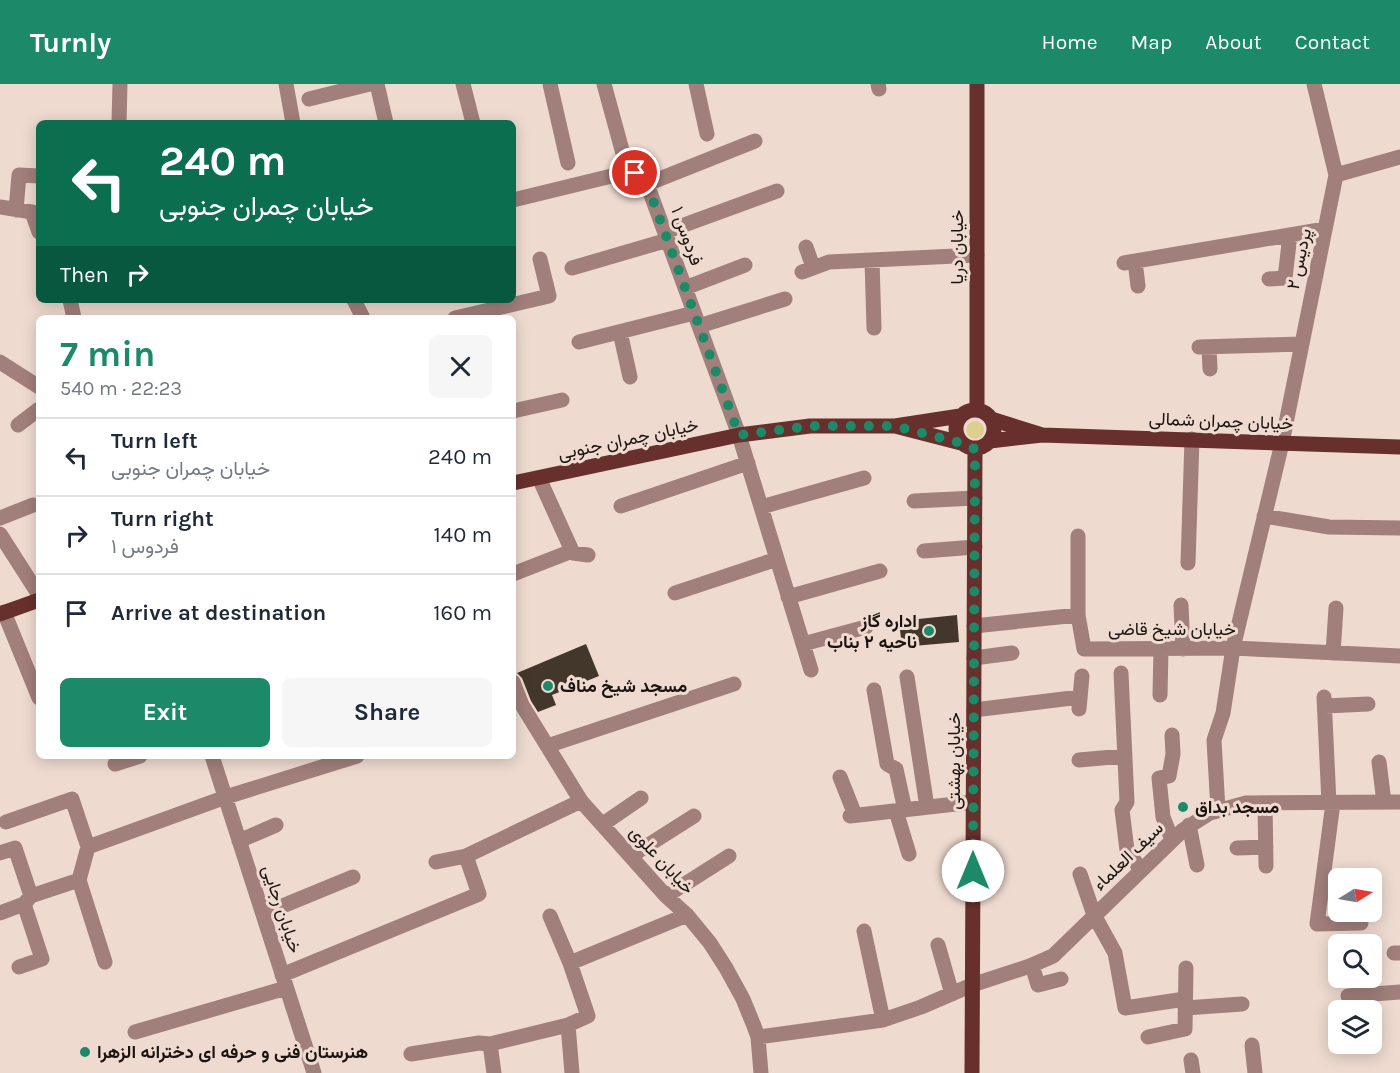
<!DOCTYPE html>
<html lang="en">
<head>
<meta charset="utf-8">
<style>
  :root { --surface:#fff; --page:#f6f6f7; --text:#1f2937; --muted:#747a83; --line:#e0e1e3; --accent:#1c8a68 }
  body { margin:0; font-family:Karla,Vazirmatn,sans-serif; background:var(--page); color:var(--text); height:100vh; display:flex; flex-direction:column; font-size:22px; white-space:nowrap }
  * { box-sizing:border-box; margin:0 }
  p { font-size:20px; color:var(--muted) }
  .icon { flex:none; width:33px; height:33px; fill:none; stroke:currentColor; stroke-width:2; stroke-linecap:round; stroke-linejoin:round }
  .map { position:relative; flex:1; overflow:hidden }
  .panel { position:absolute; left:36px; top:231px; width:480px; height:444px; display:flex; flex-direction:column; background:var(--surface); border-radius:9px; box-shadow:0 3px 15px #0003 }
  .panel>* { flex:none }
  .hud { position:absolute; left:36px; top:36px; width:480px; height:183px; border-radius:9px; box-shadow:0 3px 15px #0003; background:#0b6e4f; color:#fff; overflow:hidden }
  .needle { width:39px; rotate:79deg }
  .controls { position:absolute; left:1328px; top:784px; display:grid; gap:12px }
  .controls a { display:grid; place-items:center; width:54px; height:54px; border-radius:9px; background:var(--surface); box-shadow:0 3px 15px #0003; font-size:30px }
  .pin { position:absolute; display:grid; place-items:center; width:51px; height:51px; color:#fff; margin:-26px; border:3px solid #fff; border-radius:50%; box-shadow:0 2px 6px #0007 }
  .me { position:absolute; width:66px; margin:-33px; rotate:0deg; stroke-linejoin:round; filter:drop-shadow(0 0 4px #0008) }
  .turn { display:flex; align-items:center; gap:21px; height:126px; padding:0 24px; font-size:27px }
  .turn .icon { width:78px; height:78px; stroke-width:2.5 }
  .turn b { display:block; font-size:42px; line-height:51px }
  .then { display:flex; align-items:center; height:57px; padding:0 24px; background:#0003; gap:12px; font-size:22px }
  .round { display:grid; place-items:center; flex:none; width:63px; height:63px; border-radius:9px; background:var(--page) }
  .headline { display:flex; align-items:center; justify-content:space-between; height:102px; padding:0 24px }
  h1 { font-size:36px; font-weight:700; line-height:45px; color:var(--accent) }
  .primary-button { display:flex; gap:12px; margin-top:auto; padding:12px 24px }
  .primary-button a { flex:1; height:69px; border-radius:9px; background:var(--accent); color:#fff; font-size:24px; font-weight:700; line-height:69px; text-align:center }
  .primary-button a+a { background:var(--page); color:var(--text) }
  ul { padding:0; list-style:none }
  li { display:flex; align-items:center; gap:18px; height:78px; padding:0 24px; border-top:2px solid var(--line) }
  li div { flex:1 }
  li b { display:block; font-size:22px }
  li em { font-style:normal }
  header { display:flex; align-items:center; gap:36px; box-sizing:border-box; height:84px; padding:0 30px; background:var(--accent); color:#fff }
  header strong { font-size:28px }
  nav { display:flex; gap:33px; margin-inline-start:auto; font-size:21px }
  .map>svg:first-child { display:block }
  .green { fill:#decf91 }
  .building { fill:#42372a }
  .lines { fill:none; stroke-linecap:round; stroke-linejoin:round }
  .minor { stroke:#a17f7b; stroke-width:15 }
  .major { stroke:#68302c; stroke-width:15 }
  .route { stroke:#1c8a68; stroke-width:10; stroke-dasharray:0 18 }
  .poi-dot { fill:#1c8a68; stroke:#eedacf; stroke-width:2 }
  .labels { text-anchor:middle; stroke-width:6; stroke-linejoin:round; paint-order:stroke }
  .street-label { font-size:18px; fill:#1a1410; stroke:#eedacf }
  .poi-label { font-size:18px; font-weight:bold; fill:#1a1410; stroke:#eedacf; text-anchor:start }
</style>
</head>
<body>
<header>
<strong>Turnly</strong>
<nav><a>Home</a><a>Map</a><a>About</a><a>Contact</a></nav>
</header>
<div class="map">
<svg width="1400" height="989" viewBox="0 0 1400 989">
  <rect width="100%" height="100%" fill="#eedacf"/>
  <!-- green -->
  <path class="green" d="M966 346a9 9 0 1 1 18 0a9 9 0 1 1-18 0Z"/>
  <!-- building -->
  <path class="building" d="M957 531 959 558 902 563 899 537Z
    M586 560 599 592 552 611 556 621 538 628 531 617 522 594 517 589Z"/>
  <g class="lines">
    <!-- minor -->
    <path class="minor" d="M286 0 293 39
      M377 0 386 39
      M463 0 473 39
      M550 0 568 79
      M604 0 628 88
      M696 0 707 50
      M878 0 879 5
      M309 15 370 0
      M119 39 120 0
      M1336 91 1400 73
      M647 100 755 57
      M513 116 628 88 635 89 647 100 739 351 811 586
      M0 123 32 128 39 148
      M16 126 19 91 39 92
      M665 148 777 107
      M806 163 813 183
      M872 176 874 244
      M1135 177 1138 202
      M1124 179 1325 145
      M572 184 668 156
      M802 188 829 178 977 171
      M1269 195 1285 194 1290 151
      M685 204 745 181
      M70 216 74 234
      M354 216 363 234
      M455 234 549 212 540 175
      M699 242 785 215
      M620 248 630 293
      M579 258 694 229
      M1199 263 1302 260
      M1209 263 1210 285
      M0 278 39 303
      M513 327 562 316
      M18 341 39 325
      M539 394 573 469 588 471
      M914 417 975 414
      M621 422 748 379
      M761 423 864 394
      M1264 432 1329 443 1400 444
      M0 434 33 421
      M0 450 39 511
      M1078 452V531
      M924 467 975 463
      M1188 479 1192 355
      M513 490 572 467
      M675 509 777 475
      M788 513 880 487
      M1181 521 1183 565
      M4 528 39 614
      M974 542 1078 531 1084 565 1233 564 1400 572
      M803 560 866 543
      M1333 569 1336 524
      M974 574 1012 569
      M1121 589 1127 718 1122 726 1127 766 1141 786
      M907 593 927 723
      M513 598 522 621 581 717 666 812 687 831 710 859 726 884 743 915 754 942 758 953 761 989
      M874 606 887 680 896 685 905 726
      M1160 611 1161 565
      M1324 613 1329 719
      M1325 622 1368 620
      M1079 625 1082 592
      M974 626 1080 613
      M1172 651 1173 670 1169 692 1159 694 1163 733 1172 756
      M547 662 734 600
      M212 672 314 989
      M1079 676 1124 672
      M1379 678 1384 718
      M115 680 140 672
      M840 693 855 731
      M1265 719 1266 782
      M1333 719 1317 840 1361 839
      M1218 726 1214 656 1223 629 1233 564 1282 359 1336 91 1314 0
      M896 727 909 770
      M850 732 973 718
      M6 738 72 715 88 763
      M603 740 641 714
      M1189 741 1197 781
      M239 757 276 741
      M1237 764 1266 763
      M0 769 15 764 31 812
      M631 772 694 732
      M436 778 466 772 581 717
      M1080 790 1094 831 1115 869 1125 924 1185 915
      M79 796 105 878
      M666 812 729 772
      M0 829 24 820 31 812 79 796 88 763 226 713 357 672
      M263 830 353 793
      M550 832 570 879 687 831
      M864 847 883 936
      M938 861 952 910
      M1394 869H1400
      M1032 881 1038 901 1061 895
      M19 883 42 875 24 820
      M282 891 479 810 466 772
      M1348 912 1400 908
      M1185 924 1242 920
      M568 941 572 989
      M135 948 286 904
      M758 953 883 936 921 923 972 901 1030 882 1053 872 1183 746 1210 729 1246 719 1400 718
      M1148 953 1185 945 1186 884
      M1252 961 1255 989
      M411 970 479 959 490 960
      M1191 976 1193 989
      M494 989 490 960 568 941 588 932 570 879"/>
    <!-- major -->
    <path class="major" d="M956 345a19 19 0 1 1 38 0a19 19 0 1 1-38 0Z
      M977 326V0
      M960 332 895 342 961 359
      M1042 351 1400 363
      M990 357 1042 351 991 335
      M513 399 739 351 810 342H895
      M0 530 39 516
      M972 989 975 365"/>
  </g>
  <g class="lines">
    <!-- route -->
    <path class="route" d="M635 89 647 100 739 351 810 342H895L961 359 975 365 973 787"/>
  </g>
  <!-- markers -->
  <g class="poi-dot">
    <circle cx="929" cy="547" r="6"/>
    <circle cx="548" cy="602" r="6"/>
    <circle cx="1183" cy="723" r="6"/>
    <circle cx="85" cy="968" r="6"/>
  </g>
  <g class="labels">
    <!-- street labels -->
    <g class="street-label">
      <text transform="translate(687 152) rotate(70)" y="6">فردوس ۱</text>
      <text transform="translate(957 163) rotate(-90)" y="6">خیابان دریا</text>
      <text transform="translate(1299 175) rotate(-78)" y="6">پردیس ۲</text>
      <text transform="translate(1221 337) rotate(2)" y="6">خیابان چمران شمالی</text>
      <text transform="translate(628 355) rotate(-12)" y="6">خیابان چمران جنوبی</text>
      <text x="1172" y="551">خیابان شیخ قاضی</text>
      <text transform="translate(954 677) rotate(-90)" y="6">خیابان بهشتی</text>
      <text transform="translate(1128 772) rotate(-44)" y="6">سیف العلماء</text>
      <text transform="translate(662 776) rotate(47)" y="6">خیابان علوی</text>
      <text transform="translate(282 825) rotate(72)" y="6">خیابان رجایی</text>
    </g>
    <!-- poi labels -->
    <g class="poi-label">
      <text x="917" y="543" text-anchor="end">اداره گاز<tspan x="917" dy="21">ناحیه ۲ بناب</tspan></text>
      <text x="560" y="608">مسجد شیخ مناف</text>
      <text x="1195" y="729">مسجد بداق</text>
      <text x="97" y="974">هنرستان فنی و حرفه ای دخترانه الزهرا</text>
    </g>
  </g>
</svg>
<div class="controls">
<a><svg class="needle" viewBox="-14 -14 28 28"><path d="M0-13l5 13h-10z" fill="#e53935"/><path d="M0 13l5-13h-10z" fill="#747a83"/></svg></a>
<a><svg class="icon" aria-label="search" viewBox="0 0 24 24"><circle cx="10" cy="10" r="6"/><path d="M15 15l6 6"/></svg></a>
<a><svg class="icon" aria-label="layers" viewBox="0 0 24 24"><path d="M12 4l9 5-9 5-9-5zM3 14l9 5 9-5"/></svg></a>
</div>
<div class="pin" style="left:635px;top:89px;background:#d93025"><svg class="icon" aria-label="arrive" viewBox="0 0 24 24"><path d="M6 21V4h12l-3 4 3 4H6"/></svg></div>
<svg class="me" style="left:973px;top:787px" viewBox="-20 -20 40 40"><circle r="19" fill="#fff"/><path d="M0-13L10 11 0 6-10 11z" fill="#1c8a68"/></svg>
<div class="hud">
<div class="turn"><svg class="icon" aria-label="left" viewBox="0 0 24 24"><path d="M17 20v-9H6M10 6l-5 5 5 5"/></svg><div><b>240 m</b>خیابان چمران جنوبی</div></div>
<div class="then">Then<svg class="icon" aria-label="right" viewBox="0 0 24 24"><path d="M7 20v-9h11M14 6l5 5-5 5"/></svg></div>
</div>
<section class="panel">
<div class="headline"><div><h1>7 min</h1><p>540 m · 22:23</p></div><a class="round"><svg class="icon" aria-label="close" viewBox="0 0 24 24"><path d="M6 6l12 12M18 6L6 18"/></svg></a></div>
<ul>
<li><svg class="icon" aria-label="left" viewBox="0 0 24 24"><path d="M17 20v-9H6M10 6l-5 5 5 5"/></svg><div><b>Turn left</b><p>خیابان چمران جنوبی</p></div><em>240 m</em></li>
<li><svg class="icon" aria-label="right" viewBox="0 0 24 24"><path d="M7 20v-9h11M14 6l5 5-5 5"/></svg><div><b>Turn right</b><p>فردوس ۱</p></div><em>140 m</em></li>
<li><svg class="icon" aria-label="arrive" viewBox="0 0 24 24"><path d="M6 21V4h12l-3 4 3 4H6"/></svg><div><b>Arrive at destination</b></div><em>160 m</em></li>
</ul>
<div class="primary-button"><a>Exit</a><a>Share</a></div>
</section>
</div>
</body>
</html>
